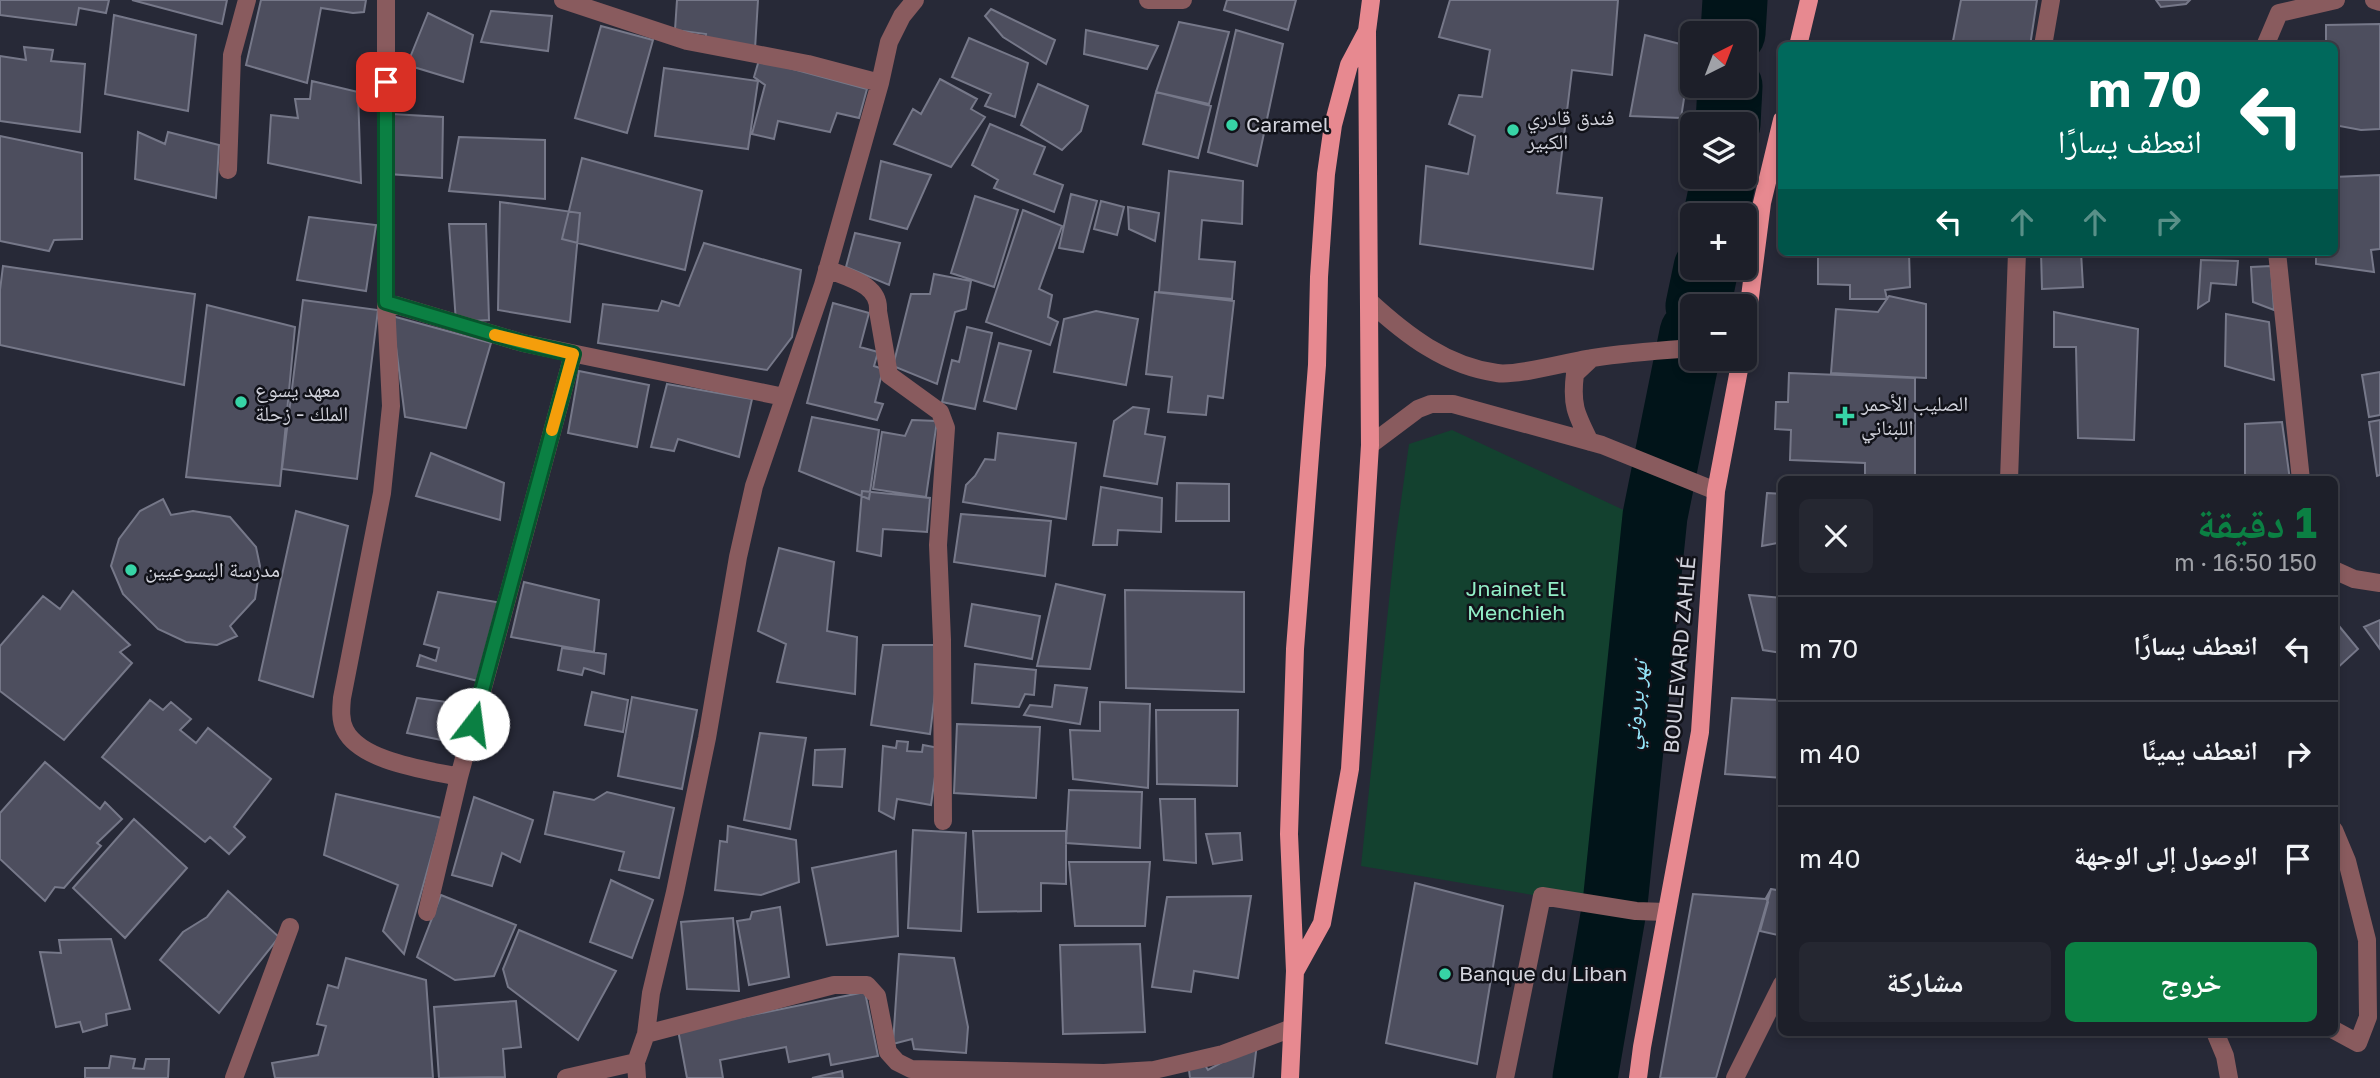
<!DOCTYPE html>
<html lang="ar">
<head>
<meta charset="utf-8">
<style>
  :root { --surface:#1d1f29; --page:#252731; --text:#f1f3f6; --muted:#a0a2a8; --line:#3b3d46; --accent:#0b8043 }
  body { margin:0; font-family:"Golos Text","Noto Naskh Arabic",sans-serif; background:var(--page); color:var(--text); direction:rtl; height:100vh; display:flex; flex-direction:column; font-size:26px; white-space:nowrap }
  * { box-sizing:border-box; margin:0 }
  p { font-size:23px; color:var(--muted) }
  .icon { flex:none; width:38px; height:38px; fill:none; stroke:currentColor; stroke-width:2; stroke-linecap:round; stroke-linejoin:round }
  .map { position:relative; flex:1; overflow:hidden; direction:ltr }
  .details { position:absolute; left:1778px; top:476px; width:560px; height:560px; display:flex; flex-direction:column; background:var(--surface); border-radius:10px; box-shadow:0 4px 10px #0003,0 0 0 2px var(--line); direction:rtl }
  .details>* { flex:none }
  .hud { position:absolute; left:1778px; top:42px; width:560px; height:214px; border-radius:10px; box-shadow:0 4px 10px #0003,0 0 0 2px var(--line); direction:rtl; background:#00695c; color:#fff; overflow:hidden }
  .needle { width:46px; rotate:42deg }
  .fabs { position:absolute; left:1680px; top:21px; display:grid; gap:14px }
  .fabs a { display:grid; place-items:center; width:77px; height:77px; border-radius:10px; background:var(--surface); box-shadow:0 4px 10px #0003,0 0 0 2px var(--line); font-size:35px }
  .pin { position:absolute; display:grid; place-items:center; width:60px; height:60px; color:#fff; margin:-30px; border-radius:14px; box-shadow:0 4px 10px #0006 }
  .me { position:absolute; width:77px; margin:-38px; rotate:15deg; stroke-linejoin:round; filter:drop-shadow(0 0 5px #0008) }
  .turn { display:flex; align-items:center; gap:24px; height:147px; padding:0 21px; font-size:32px }
  .turn .icon { width:91px; height:91px; stroke-width:2.5 }
  .turn b { display:block; font-size:49px; line-height:60px }
  .lanes { display:flex; align-items:center; height:66px; padding:0 21px; background:#0003; justify-content:center; gap:35px; direction:ltr }
  .lanes .off { opacity:.35 }
  .round { display:grid; place-items:center; flex:none; width:74px; height:74px; border-radius:10px; background:var(--page) }
  .head { display:flex; align-items:center; justify-content:space-between; height:119px; padding:0 21px }
  h1 { font-size:42px; font-weight:700; line-height:52px; color:var(--accent) }
  .cta { display:flex; gap:14px; margin-top:auto; padding:14px 21px }
  .cta a { flex:1; height:80px; border-radius:10px; background:var(--accent); color:#fff; font-size:28px; font-weight:700; line-height:80px; text-align:center }
  .cta a+a { background:var(--page); color:var(--text) }
  ul { padding:0; list-style:none }
  li { display:flex; align-items:center; gap:21px; height:105px; padding:0 21px; border-top:2px solid var(--line) }
  li div { flex:1 }
  li b { display:block; font-size:26px }
  li em { font-style:normal }
  .map>svg:first-child { display:block }
  .green { fill:#13412f }
  .lines { fill:none; stroke-linecap:round; stroke-linejoin:round }
  .river { stroke:#011419; stroke-width:65 }
  .building { fill:#4d4e5e; stroke:#767889; stroke-width:2 }
  .minor { stroke:#895b5e; stroke-width:18 }
  .major { stroke:#e78990; stroke-width:18 }
  .route-casing { stroke:#07532c; stroke-width:18 }
  .route { stroke:#0b8043; stroke-width:12 }
  .slow { stroke:#f59e0b; stroke-width:12 }
  .poi-dot { fill:#37d4a6; stroke:#111219; stroke-width:2.5 }
  .labels { text-anchor:middle; stroke-width:5; stroke-linejoin:round; paint-order:stroke }
  .poi-label { font-size:21px; fill:#d3d4dd; stroke:#111219; text-anchor:start }
  .park-label { font-size:21px; fill:#92eec6; stroke:#111219 }
  .street-label { font-size:21px; fill:#d3d4dd; stroke:#111219 }
  .water-label { font-size:23px; font-style:italic; fill:#94e6fa; stroke:#111219 }
</style>
</head>
<body>
<div class="map">
<svg width="2380" height="1078" viewBox="0 0 2380 1078">
  <rect width="100%" height="100%" fill="#272937"/>
  <!-- green -->
  <path class="green" d="M1452 430 1658 526 1592 905 1361 866 1395 544 1409 444Z"/>
  <g class="lines">
    <!-- river -->
    <path class="river" d="M1733 33 1735 0
      M1728 124 1730 86
      M1716 215 1724 177
      M1698 306 1706 268
      M1585 1078 1615 904 1655 516 1692 333"/>
  </g>
  <!-- building -->
  <path class="building" d="M0 0H109L106 13 79 8 76 25 0 15Z
    M132 0H227L222 24Z
    M261 0H366L364 12 353 13 321 8 307 83 246 65Z
    M677 0H758L755 49 705 40 706 34 675 30Z
    M1227 0H1296L1288 30 1224 10Z
    M1450 0H1618L1612 75 1572 70 1557 193 1602 198 1593 269 1420 244 1426 166 1468 174 1475 136 1449 124 1459 95 1482 97 1490 50 1439 37Z
    M1961 0H2037L2030 46H1952Z
    M2156 0H2190L2186 4 2161 7Z
    M991 9 1055 40 1046 64 1003 37 985 16Z
    M491 11 552 16 548 51 481 42Z
    M428 13 473 35 463 82 407 65Z
    M114 15 196 35 188 111 105 94Z
    M1179 22 1229 32 1209 104 1156 92Z
    M2380 24V129L2361 130 2334 125V46H2326V25Z
    M601 26 653 40 627 133 575 118Z
    M1086 30 1158 46 1147 69 1084 54Z
    M1236 30 1283 44 1257 166 1208 152Z
    M1645 35 1692 47 1681 118 1630 116Z
    M969 38 1028 63 1015 117 985 106 991 94 952 77Z
    M24 47 53 50 51 61 85 64 80 132 0 121V56L26 60Z
    M759 60 867 89 859 118 837 113 830 132 778 121 774 139 752 134 765 85 754 77Z
    M664 68 758 81 748 149 655 136Z
    M940 79 977 99 971 109 985 117 951 167 894 144 913 109 921 114Z
    M312 81 358 92 361 183 268 163 271 115 298 118 295 99H310Z
    M1038 84 1088 106 1081 131 1062 150 1021 125Z
    M1156 92 1211 106 1198 158 1143 144Z
    M392 114 443 117 442 178 389 174Z
    M990 124 1045 147 1034 174 1063 185 1054 212 994 188 998 180 972 165Z
    M138 132 165 144 168 132 219 145 216 198 135 179Z
    M0 136 82 153V239L54 240 49 251 0 241Z
    M459 137 545 140V199L449 191Z
    M582 158 702 191 685 270 562 239Z
    M881 161 931 175 907 229 870 219Z
    M1169 171 1243 181 1242 224 1202 220 1199 259 1235 262 1232 299 1159 292Z
    M2380 175V249L2371 250 2374 272 2316 264V252H2334V177Z
    M1071 194 1097 201 1083 252 1059 248Z
    M975 196 1018 210 994 287 951 273Z
    M1101 201 1124 207 1117 235 1094 229Z
    M500 202 580 213 570 322 498 310Z
    M1128 207 1159 213 1155 241 1129 229Z
    M1023 210 1062 226 1039 289 1052 295 1048 317 1058 322 1050 345 986 322Z
    M309 217 376 225 366 291 297 280Z
    M449 224H486L489 320 456 322Z
    M855 233 900 243 889 285 846 267Z
    M704 243 801 270 792 337 767 370 598 343 603 304 658 311 662 301 679 306Z
    M1809 252H1909L1910 287 1885 290 1887 299H1850V285L1818 284V256L1809 255Z
    M2041 252H2081L2083 287 2042 289Z
    M2201 260 2238 261 2236 285 2211 283 2209 301 2198 308Z
    M3 266 195 294 184 385 0 345V290Z
    M2271 266 2274 310 2253 302 2251 267Z
    M934 274 971 281 966 309 955 312 937 384 893 366 911 294H930Z
    M1155 292 1234 301 1223 398 1208 396 1206 415 1168 412 1172 377 1146 374Z
    M1889 296 1926 304V378L1831 373 1836 309 1878 312Z
    M303 300 378 310 357 479 282 469Z
    M833 303 869 313 860 347 878 352 874 366 883 369 875 402 883 404 877 420 807 403Z
    M207 305 295 327 280 486 186 477Z
    M1096 311 1138 319 1126 385 1054 372 1064 319Z
    M2054 312 2138 329 2134 440 2078 438 2076 347H2054Z
    M2226 314 2269 322 2274 380 2225 366Z
    M392 316 491 343 466 428 405 417Z
    M967 327 992 333 975 409 942 402 952 360 959 362Z
    M999 343 1031 351 1016 409 984 401Z
    M579 371 649 385 637 447 568 433Z
    M2380 372V415L2369 417 2362 375Z
    M1789 373 1915 378V479L1865 477V463L1790 460 1791 430 1775 429 1776 402H1788Z
    M667 384 752 399 739 457 678 439 674 451 651 447Z
    M1133 407 1149 409 1145 434 1165 437 1157 484 1104 476 1114 421Z
    M812 417 879 430 869 499 799 471Z
    M912 420 937 421 926 497 873 489 882 432 905 436Z
    M2380 420V475L2377 476 2369 422Z
    M2282 422 2290 480H2245V424Z
    M998 433 1076 443 1066 519 963 502 966 485 975 476 985 459 995 460Z
    M431 453 504 483 500 520 416 496Z
    M1177 483 1229 484V521H1176Z
    M1101 487 1162 498 1161 532 1118 530 1117 545H1093Z
    M862 491 930 498 927 532 883 529 881 556 857 551Z
    M1767 493 1782 494V542L1762 546Z
    M163 499 171 515 193 511 230 517 256 547 260 566 255 599 230 626 237 636 217 645 186 642 158 629 123 594 111 566 119 539 140 511Z
    M296 511 348 526 313 697 259 680Z
    M961 514 1051 521 1045 576 954 562Z
    M779 548 834 562 827 631 857 637 855 694 777 682 786 644 758 631Z
    M524 582 599 600 594 652 511 637Z
    M1056 584 1105 595 1090 669 1037 666Z
    M1125 590 1244 592V692L1126 688Z
    M73 591 130 645 120 652 132 663 64 740 0 691V646L43 596 60 609Z
    M438 592 502 603 482 682 417 666 420 655 436 661 439 648 424 644Z
    M1749 595 1782 598V653L1763 650Z
    M972 604 1040 616 1032 659 965 646Z
    M2334 620 2358 649 2334 671Z
    M2380 620V649L2364 627Z
    M883 645H941L930 734 871 725Z
    M562 648 606 654 604 674 584 668 582 675 558 670Z
    M975 664 1036 670 1034 695 1025 694 1019 707 972 703Z
    M1055 685 1087 688 1080 724 1024 715 1030 705 1052 707Z
    M592 692 628 700 623 732 585 725Z
    M632 697 697 710 682 789 618 776Z
    M417 698 469 705 461 744 407 733Z
    M1732 698 1782 700V778L1725 774Z
    M150 700 163 710 171 702 191 719 180 730 196 743 208 728 271 779 234 827 245 837 229 854 210 837 205 842 102 757Z
    M1100 702 1150 704 1148 788 1073 779 1070 730 1100 731Z
    M1156 710H1238L1237 786 1157 784Z
    M957 724 1040 727 1036 798 954 793Z
    M760 733 806 738 790 829 744 820Z
    M897 741 908 742 907 751 922 752 923 745 939 748 931 805 897 799 894 819 879 811 883 746 896 748Z
    M845 749 842 787 813 785 815 750Z
    M45 762 100 809 105 802 122 819 97 843 101 846 64 888 55 887 45 901 0 859V813Z
    M1069 790 1142 792 1140 848 1066 843Z
    M554 792 594 800 607 792 674 808 659 878 619 870 624 852 545 834Z
    M336 794 442 818 404 954 383 931 398 885 324 855Z
    M474 797 533 820 520 862 502 853 492 886 452 875Z
    M1160 799H1195L1196 863 1164 860Z
    M134 819 187 868 125 938 73 888Z
    M728 826 796 840 799 882 761 895 715 890 720 841 727 842Z
    M913 830 966 833 961 931 908 928Z
    M973 831H1066V884L1041 883V911L978 912Z
    M1240 833 1242 860 1213 864 1206 834Z
    M896 851 898 936 827 945 812 868Z
    M1069 862H1150L1145 926H1075Z
    M611 880 653 900 632 958 590 942Z
    M1415 883 1503 906 1477 1064 1386 1043Z
    M1771 889 1716 1078H1660L1693 894 1766 899Z
    M1771 889 1782 891V936L1760 931 1768 902 1766 898Z
    M228 891 279 937 219 1013 160 960 183 932 207 917Z
    M441 895 516 925 494 976 455 980 417 957Z
    M1251 896 1238 978 1194 971 1191 992 1152 987 1167 897Z
    M780 907 789 977 749 985 737 921 750 919 752 912Z
    M733 918 739 991 687 989 681 922Z
    M519 930 616 971 578 1040 508 987 503 969Z
    M111 939 130 1009 106 1014 107 1025 83 1032 80 1022 56 1027 40 952 61 953 59 940Z
    M1140 944 1145 1032 1063 1034 1060 945Z
    M899 954 954 958 968 1027 966 1053 914 1049 912 1039 893 1044Z
    M346 958 426 980 433 1078H275L272 1063 318 1055 326 1026 317 1024 328 985 338 988Z
    M865 992 878 1056 831 1065 829 1054 789 1062 786 1047 720 1060 723 1078H687L678 1030Z
    M516 1001 521 1047 503 1049 505 1077 439 1078 434 1007Z
    M1257 1043 1253 1078H1190L1189 1070 1203 1062 1208 1070Z
    M111 1056 135 1059 133 1068 144 1069 146 1059H169L168 1078H85V1068H109Z
    M842 1071 843 1078H812Z"/>
  <g class="lines">
    <!-- minor -->
    <path class="minor" d="M386 0V302L391 406 382 493 342 698C341 709 340 720 345 730 361 762 428 770 459 777
      M563 0 687 41 808 64 880 83
      M1148 0H1183
      M2374 0 2380 2
      M2043 46 2051 0
      M2265 46 2279 13 2336 0
      M228 170 232 55 247 0
      M2277 252 2301 480
      M827 269C848 278 880 284 878 311L889 375 940 412 946 428 938 545 942 640 943 821
      M1369 301C1406 335 1446 366 1497 373 1515 376 1565 363 1586 359 1621 353 1657 351 1692 348
      M386 302 523 343 784 397
      M1590 442C1576 414 1571 405 1575 374L1592 358
      M1370 445 1418 409 1431 404H1453L1602 445 1716 491
      M2009 480 2017 252
      M2334 570 2354 579 2380 583
      M2334 830 2347 861 2367 940 2368 1017 2358 1043 2334 1030
      M427 912 459 777 573 354
      M2215 1032 2225 1056 2229 1078
      M646 1034 834 985H867L877 996 888 1052 897 1062 911 1069 1104 1073 1154 1070 1223 1054 1292 1028
      M234 1078 290 927
      M566 1078 636 1062
      M637 1078 636 1062 646 1034 651 993 675 892 707 738 738 557 754 486 823 285 880 83 889 42 902 16 915 0
      M1505 1078 1542 896 1636 911 1666 912
      M1735 1078 1782 984"/>
    <!-- major -->
    <path class="major" d="M1798 46 1809 0
      M1745 336 1762 203 1782 120
      M1296 970 1322 923 1350 769 1370 445 1367 31 1371 0
      M1290 1078 1295 971 1289 834 1295 649 1317 365 1319 277 1326 174 1333 125 1349 65 1367 31
      M1638 1078 1642 1047 1700 732 1716 491 1741 359"/>
  </g>
  <g class="lines">
    <defs>
      <path id="route" d="M386 82V302L523 343 573 354 473 724"/>
    </defs>
    <!-- route casing -->
    <use href="#route" class="route-casing"/>
    <!-- route -->
    <use href="#route" class="route"/>
    <!-- slow -->
    <path class="slow" d="M495 335 573 354 552 430"/>
  </g>
  <!-- markers -->
  <g class="poi-dot">
    <circle cx="1232" cy="125" r="7"/>
    <circle cx="1513" cy="130" r="7"/>
    <circle cx="241" cy="402" r="7"/>
    <path d="M1841.5 405.5h7v7h7v7h-7v7h-7v-7h-7v-7h7z"/>
    <circle cx="131" cy="570" r="7"/>
    <circle cx="1445" cy="974" r="7"/>
  </g>
  <g class="labels">
    <!-- poi labels -->
    <g class="poi-label">
      <text x="1527" y="125">فندق قادري<tspan x="1527" dy="24">الكبير</tspan></text>
      <text x="1246" y="132">Caramel</text>
      <text x="255" y="397">معهد يسوع<tspan x="255" dy="24">الملك - زحلة</tspan></text>
      <text x="1861" y="411">الصليب الأحمر<tspan x="1861" dy="24">اللبناني</tspan></text>
      <text x="145" y="577">مدرسة اليسوعيين</text>
      <text x="1459" y="981">Banque du Liban</text>
    </g>
    <!-- park labels -->
    <g class="park-label">
      <text x="1516" y="596">Jnainet El<tspan x="1516" dy="24">Menchieh</tspan></text>
    </g>
    <!-- street labels -->
    <g class="street-label">
      <text transform="translate(1680 655) rotate(-85)" y="7">BOULEVARD ZAHLÉ</text>
    </g>
    <!-- water labels -->
    <g class="water-label">
      <text transform="translate(1635 705) rotate(-84)" y="8">نهر بردوني</text>
    </g>
  </g>
</svg>
<div class="fabs">
<a><svg class="needle" viewBox="-14 -14 28 28"><path d="M0-13l5 13h-10z" fill="#e53935"/><path d="M0 13l5-13h-10z" fill="#a0a2a8"/></svg></a>
<a><svg class="icon" aria-label="layers" viewBox="0 0 24 24"><path d="M12 4l9 5-9 5-9-5zM3 14l9 5 9-5"/></svg></a>
<a>+</a>
<a>−</a>
</div>
<div class="pin" style="left:386px;top:82px;background:#d93025"><svg class="icon" aria-label="arrive" viewBox="0 0 24 24"><path d="M6 21V4h12l-3 4 3 4H6"/></svg></div>
<svg class="me" style="left:473px;top:724px" viewBox="-20 -20 40 40"><circle r="19" fill="#fff"/><path d="M0-13L10 11 0 6-10 11z" fill="#0b8043"/></svg>
<div class="hud">
<div class="turn"><svg class="icon" aria-label="left" viewBox="0 0 24 24"><path d="M17 20v-9H6M10 6l-5 5 5 5"/></svg><div><b>70 m</b>انعطف يسارًا</div></div>
<div class="lanes"><svg class="icon" aria-label="left" viewBox="0 0 24 24"><path d="M17 20v-9H6M10 6l-5 5 5 5"/></svg><svg class="icon off" aria-label="ahead" viewBox="0 0 24 24"><path d="M12 20V5M6 11l6-6 6 6"/></svg><svg class="icon off" aria-label="ahead" viewBox="0 0 24 24"><path d="M12 20V5M6 11l6-6 6 6"/></svg><svg class="icon off" aria-label="right" viewBox="0 0 24 24"><path d="M7 20v-9h11M14 6l5 5-5 5"/></svg></div>
</div>
<section class="details">
<div class="head"><div><h1>1 دقيقة</h1><p>150 m · 16:50</p></div><a class="round"><svg class="icon" aria-label="close" viewBox="0 0 24 24"><path d="M6 6l12 12M18 6L6 18"/></svg></a></div>
<ul>
<li><svg class="icon" aria-label="left" viewBox="0 0 24 24"><path d="M17 20v-9H6M10 6l-5 5 5 5"/></svg><div><b>انعطف يسارًا</b></div><em>70 m</em></li>
<li><svg class="icon" aria-label="right" viewBox="0 0 24 24"><path d="M7 20v-9h11M14 6l5 5-5 5"/></svg><div><b>انعطف يمينًا</b></div><em>40 m</em></li>
<li><svg class="icon" aria-label="arrive" viewBox="0 0 24 24"><path d="M6 21V4h12l-3 4 3 4H6"/></svg><div><b>الوصول إلى الوجهة</b></div><em>40 m</em></li>
</ul>
<div class="cta"><a>خروج</a><a>مشاركة</a></div>
</section>
</div>
</body>
</html>
